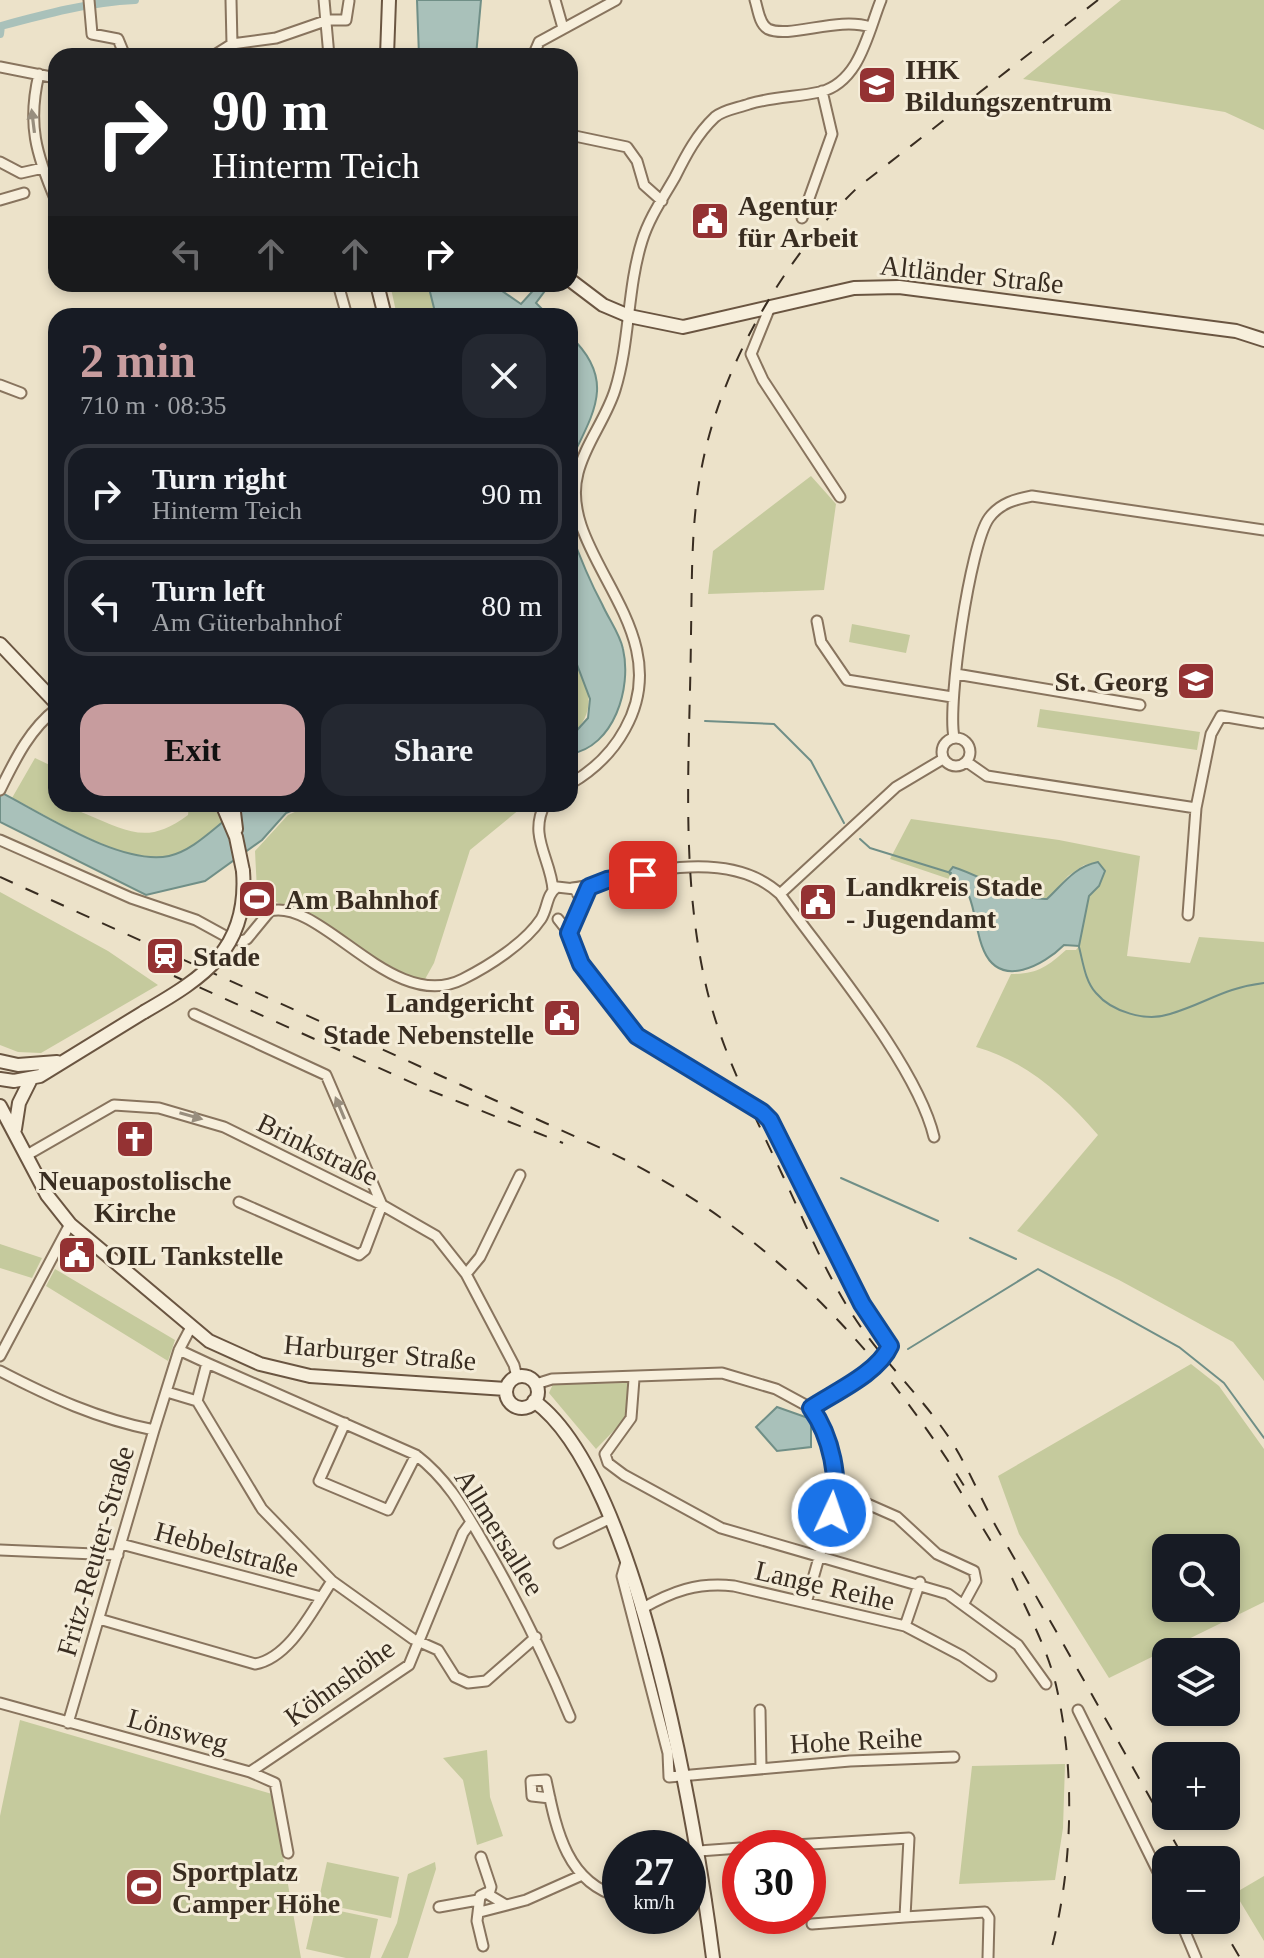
<!DOCTYPE html>
<html lang="en">
<head>
<meta charset="utf-8">
<style>
  :root { --surface:#171b24; --page:#242831; --text:#f1f3f6; --muted:#9ea1a6; --line:#363941; --accent:#c79c9e }
  body { margin:0; font-family:Georgia,serif; background:var(--page); color:var(--text); height:100vh; display:flex; flex-direction:column; font-size:30px; white-space:nowrap }
  * { box-sizing:border-box; margin:0 }
  p { font-size:26px; color:var(--muted) }
  .icon { flex:none; width:44px; height:44px; fill:none; stroke:currentColor; stroke-width:2; stroke-linecap:round; stroke-linejoin:round }
  .map { position:relative; flex:1; overflow:hidden }
  .panel { position:absolute; left:48px; top:308px; width:530px; height:504px; display:flex; flex-direction:column; background:var(--surface); border-radius:24px; box-shadow:0 4px 12px #0003 }
  .panel>* { flex:none }
  .guide { position:absolute; left:48px; top:48px; width:530px; height:244px; border-radius:24px; box-shadow:0 4px 12px #0003; background:#202124; color:#fff; overflow:hidden }
  .buttons { position:absolute; left:1152px; top:1534px; display:grid; gap:16px }
  .buttons a { display:grid; place-items:center; width:88px; height:88px; border-radius:16px; background:var(--surface); box-shadow:0 4px 12px #0003; font-size:40px }
  .speed { position:absolute; left:602px; top:1830px; display:flex; gap:16px; font-size:40px; font-weight:700; text-align:center }
  .speed>* { display:grid; place-content:center; width:104px; height:104px; border-radius:50%; background:var(--surface); box-shadow:0 4px 12px #0003; line-height:1 }
  .speed small { font-size:20px; font-weight:400 }
  .speed .limit { border:12px solid #d22; background:#fff; color:#111 }
  .pin { position:absolute; display:grid; place-items:center; width:68px; height:68px; color:#fff; margin:-34px; border-radius:16px; box-shadow:0 4px 12px #0006 }
  .me { position:absolute; width:88px; margin:-44px; rotate:3deg; stroke-linejoin:round; filter:drop-shadow(0 0 6px #0008) }
  .turn { display:flex; align-items:center; gap:28px; height:168px; padding:0 32px; font-size:36px }
  .turn .icon { width:104px; height:104px; stroke-width:2.5 }
  .turn b { display:block; font-size:56px; line-height:68px }
  .lanes { display:flex; align-items:center; height:76px; padding:0 32px; background:#0003; justify-content:center; gap:40px; direction:ltr }
  .lanes .off { opacity:.35 }
  .round { display:grid; place-items:center; flex:none; width:84px; height:84px; border-radius:24px; background:var(--page) }
  .overview { display:flex; align-items:center; justify-content:space-between; height:136px; padding:0 32px }
  h1 { font-size:48px; font-weight:700; line-height:60px; color:var(--accent) }
  .button { display:flex; gap:16px; margin-top:auto; padding:16px 32px }
  .button a { flex:1; height:92px; border-radius:24px; background:var(--accent); color:#111; font-size:32px; font-weight:700; line-height:92px; text-align:center }
  .button a+a { background:var(--page); color:var(--text) }
  ul { padding:0; list-style:none }
  li { display:flex; align-items:center; gap:24px; height:100px; margin:0 16px 12px; padding:0 16px; border:4px solid var(--line); border-radius:24px }
  li div { flex:1 }
  li b { display:block; font-size:30px }
  li em { font-style:normal }
  .map>svg:first-child { display:block }
  .green { fill:#c5ca9d; fill-rule:evenodd }
  .water { fill:#a9c1ba; stroke:#708f87; stroke-width:2 }
  .lines { fill:none; stroke-linecap:round; stroke-linejoin:round }
  .stream { stroke:#708f87; stroke-width:2 }
  .canal { stroke:#a9c1ba; stroke-width:8 }
  .street-casing { stroke:#88745e; stroke-width:13 }
  .secondary-casing { stroke:#6a5541; stroke-width:16 }
  .street { stroke:#f7efdc; stroke-width:9 }
  .secondary { stroke:#f7efdc; stroke-width:12 }
  .rail { stroke:#392d21; stroke-width:2; stroke-dasharray:14 14; stroke-linecap:butt }
  .secondary-bridge-casing { stroke:#6a5541; stroke-width:16; stroke-linecap:butt }
  .secondary-bridge { stroke:#f7efdc; stroke-width:12 }
  .oneway { fill:#988e7e }
  .route-casing { stroke:#114b97; stroke-width:20 }
  .route { stroke:#1a73e8; stroke-width:14 }
  .labels { text-anchor:middle; stroke-width:6; stroke-linejoin:round; paint-order:stroke }
  .poi-label { font-size:28px; font-weight:bold; fill:#392d21; stroke:#f4ecd8; text-anchor:start }
  .street-label { font-size:28px; fill:#392d21; stroke:#f4ecd8 }
</style>
</head>
<body>
<div class="map">
<svg width="1264" height="1958" viewBox="0 0 1264 1958">
  <rect width="100%" height="100%" fill="#ece2c9"/>
  <!-- green -->
  <path class="green" d="M1121 0H1264V130L1225 112 1023 79Z
    M390 284H432L430 292 436 316H397Z
    M811 476 836 504 824 590 708 594 713 551Z
    M852 624 910 635 906 653 849 642Z
    M570 646C585 684 603 705 570 738Z
    M1040 709 1200 732 1197 750 1037 727Z
    M35 758 56 768V804C67 804 76 810 86 814 129 832 148 845 188 815L189 804H252C225 819 204 844 174 855 131 870 51 817 12 798Z
    M313 804H535L532 811 520 809 470 850 434 963 424 981 401 972 257 891 255 851 288 815Z
    M911 819 1059 840 1140 856 1127 956 1190 963 1199 937 1264 942V1381L1233 1342 1119 1280 1017 1231 1098 1135C1063 1095 1028 1062 976 1047L1011 974C1037 974 1047 967 1066 950H1076L1079 946 1089 896 1099 886 1104 871 1099 862 1084 865 1068 876 1048 899C1013 900 986 877 953 867L949 872 952 880 890 859Z
    M0 892 108 951 158 985 41 1053 18 1052 0 1045Z
    M0 1244 42 1258 32 1278 0 1268Z
    M55 1269 175 1340 168 1361 46 1286Z
    M1191 1364 1219 1386 1264 1449V1602L1109 1678 1019 1534 998 1476ZM1166 1548H1226V1608H1166Z
    M629 1383 628 1416 596 1449 549 1393 553 1384Z
    M20 1720 272 1794 301 1958H0V1816Z
    M487 1750 490 1797 503 1836 477 1845 463 1780 443 1758Z
    M1065 1764 1063 1828 1055 1880 959 1884 972 1766Z
    M327 1862 399 1877 391 1918 318 1903Z
    M435 1862 436 1869 408 1958H381L397 1923 408 1874Z
    M1264 1876V1941L1235 1893Z
    M316 1906 378 1919 370 1958H346L306 1949Z"/>
  <!-- water -->
  <path class="water" d="M417 0H481L476 56H419Z
    M432 284H492L521 304 539 284H550L536 303 549 316H436L430 292Z
    M570 336C618 381 592 415 570 462Z
    M570 530C579 555 589 580 602 604 608 618 620 634 623 649 632 688 614 747 570 754V738L588 718 590 699 570 646Z
    M0 792C43 814 121 866 169 856 201 849 227 811 252 804 268 800 290 804 307 804L286 813 262 840 205 881 146 895 0 822Z
    M1098 862 1105 871 1099 886 1089 896 1079 946 1064 945C1044 965 1001 989 984 951 976 934 976 913 969 896 964 886 954 882 949 872L953 867C986 877 1013 900 1047 899 1064 883 1074 867 1098 862Z
    M777 1407 811 1419V1447L777 1451 756 1427Z"/>
  <g class="lines">
    <!-- stream -->
    <path class="stream" d="M705 721 774 724 811 761 844 823
      M860 839 870 848 951 873
      M1079 947C1083 962 1085 981 1096 993 1112 1012 1146 1022 1170 1014 1207 1003 1223 988 1264 983
      M841 1178 938 1221
      M970 1238 1016 1259
      M908 1349 1038 1269 1179 1347 1224 1383 1264 1438"/>
    <!-- canal -->
    <path class="canal" d="M0 34 1 26C45 14 90 2 135 0
      M570 187V190"/>
    <defs>
      <path id="street" d="M89 0 92 34 118 39 125 56
        M324 0 329 56
        M555 0 563 28
        M755 0C758 9 759 24 768 29 790 39 838 16 870 27
        M232 44 276 38 328 20H346L349 1
        M213 56 232 44 231 0
        M533 56 539 42 616 0
        M0 67 56 78
        M39 74C27 124 36 154 56 201
        M570 135 627 147 637 161 644 185 662 201
        M0 162 21 173 43 168
        M0 200 24 193
        M802 218 832 134 822 91
        M338 284 347 316
        M770 307 751 354 763 380 840 497
        M0 385 21 393
        M817 621 821 642 847 680 952 697
        M956 674 1140 705
        M954 737C947 704 970 544 989 518 1000 503 1016 499 1032 496L1264 530
        M942 752a14 14 0 1 1 28 0a14 14 0 1 1-28 0Z
        M967 762 987 776 1196 808 1188 915
        M570 784C594 770 612 753 625 729 681 629 556 554 578 473 585 444 606 419 615 390 630 342 627 289 642 241 649 218 663 198 675 177 686 155 697 134 715 117 723 110 738 108 749 104 772 97 797 97 820 92 860 82 868 32 881 0
        M0 790C15 760 29 730 56 709
        M545 804C528 836 551 859 553 890
        M1196 808 1211 734 1221 716 1262 723
        M0 840 131 898 196 920 227 937 242 941 247 939 270 911C322 898 393 1015 463 979 489 966 525 943 541 919 548 908 546 895 557 887L575 889 582 902
        M572 888C586 887 596 883 608 880 663 867 736 853 780 894 825 957 917 1065 934 1137
        M780 894 896 787 943 759
        M558 919 569 933 581 964 637 1036 762 1112 770 1120 862 1304 890 1346C878 1373 835 1392 811 1408
        M569 933 584 897
        M194 1014 326 1075 382 1205
        M27 1155 114 1105 159 1108 224 1127 382 1205 436 1236 466 1274 514 1365 517 1377
        M239 1202 359 1255 365 1250 382 1205
        M466 1274 480 1257 520 1175
        M0 1356 70 1224
        M207 1363 416 1455C451 1482 467 1515 489 1552 520 1606 546 1659 570 1717
        M0 1371C50 1397 98 1419 154 1430
        M634 1379 631 1418 605 1454 608 1463 624 1475 721 1528 948 1594 1018 1645 1046 1684
        M536 1384 552 1379 722 1373 776 1389 811 1408 822 1423 838 1491 806 1603
        M167 1392 197 1401 207 1363 179 1350
        M197 1401 262 1509 332 1581 413 1639 438 1650 455 1677 468 1683 486 1681 536 1637
        M345 1423 319 1481 388 1510 416 1455
        M838 1491 897 1517 937 1554 974 1571 976 1581 964 1603
        M559 1543 611 1518
        M121 1544 321 1597
        M0 1550 118 1555
        M626 1562 622 1576 668 1753 669 1777 850 1761 954 1757
        M641 1609C673 1591 697 1582 734 1586L905 1626 962 1656 991 1676
        M99 1619 255 1664C290 1658 313 1609 332 1581
        M905 1626 920 1582
        M0 1703 250 1772 275 1783 288 1853
        M760 1710 761 1768
        M1078 1710 1166 1888
        M68 1723 154 1430 179 1350 190 1329
        M250 1772 409 1665 463 1533 471 1522
        M550 1798 532 1796 531 1781 546 1780C556 1828 566 1883 620 1897
        M745 1848 909 1838 905 1917 812 1924
        M699 1851 740 1848
        M481 1857 491 1887 489 1894
        M688 1903 706 1900
        M439 1907 478 1900
        M480 1912 526 1900 580 1876
        M905 1917 985 1912 989 1918 988 1958
        M1180 1920 1196 1958
        M483 1946 477 1921 480 1896 486 1893 506 1905"/>
      <path id="secondary" d="M387 56 389 0
        M570 280 603 305 629 316 683 327 854 288 899 287 1236 331 1264 340
        M377 284 385 316
        M0 644 56 703
        M222 804 236 837 243 871
        M233 804 236 829
        M0 1061 18 1065 57 1062
        M0 1079 14 1081 40 1076 144 1012
        M0 1106 47 1195 70 1224 209 1341 260 1364 310 1376 506 1389
        M15 1129 19 1103 31 1079
        M506 1392a16 16 0 1 1 32 0a16 16 0 1 1-32 0Z
        M534 1401C638 1475 697 1831 713 1958"/>
    </defs>
    <!-- street casing -->
    <use href="#street" class="street-casing"/>
    <!-- secondary casing -->
    <use href="#secondary" class="secondary-casing"/>
    <!-- street -->
    <use href="#street" class="street"/>
    <!-- secondary -->
    <use href="#secondary" class="secondary"/>
    <!-- rail -->
    <path class="rail" d="M1098 0 857 188C782 260 717 373 700 477 691 528 692 582 691 634 690 753 679 878 708 994 724 1057 755 1116 782 1174 807 1227 829 1283 863 1330 890 1368 924 1400 950 1439 970 1470 983 1505 1002 1537 1064 1644 1124 1752 1185 1860
      M0 877 603 1149C761 1223 875 1342 966 1489
      M174 976 426 1089 563 1143
      M954 1481 992 1543
      M1012 1578C1028 1613 1047 1648 1056 1685 1076 1772 1073 1872 1049 1958
      M1218 1920 1240 1958"/>
    <defs>
      <path id="secondary-bridge" d="M144 1012C205 977 249 948 243 871"/>
    </defs>
    <!-- secondary-bridge casing -->
    <use href="#secondary-bridge" class="secondary-bridge-casing"/>
    <!-- secondary-bridge -->
    <use href="#secondary-bridge" class="secondary-bridge"/>
  </g>
  <!-- one-way arrows -->
  <defs><path id="oneway-solid" d="M-6-.8H1V-3.2L6.5 0L1 3.2V.8H-6Z" transform="scale(2)"/></defs>
  <g class="oneway">
    <use href="#oneway-solid" transform="translate(33 121) rotate(-97)"/>
    <use href="#oneway-solid" transform="translate(340 1108) rotate(-113)"/>
    <use href="#oneway-solid" transform="translate(191 1116) rotate(16)"/>
  </g>
  <g class="lines">
    <defs>
      <path id="route" d="M643 875 607 880 589 887 569 933 581 964 637 1036 762 1112 770 1120 862 1304 890 1346C878 1373 835 1392 811 1408 831 1436 841 1480 832 1513"/>
    </defs>
    <!-- route casing -->
    <use href="#route" class="route-casing"/>
    <!-- route -->
    <use href="#route" class="route"/>
  </g>
  <!-- icons -->
  <defs>
    <symbol id="school-square" viewBox="-11 -11 22 22"><rect x="-9" y="-9" width="18" height="18" rx="4" fill="#943233" stroke="#f4ecd8"/><path d="M0-5L7-2L0 1L-7-2ZM-4 1L0 2.5L4 1V4Q0 6-4 4Z" fill="#fff"/></symbol>
    <symbol id="civic-square" viewBox="-11 -11 22 22"><rect x="-9" y="-9" width="18" height="18" rx="4" fill="#943233" stroke="#f4ecd8"/><path d="M-.6-6.5H3V-4.5H.6V-3L4-1V1h2V6H-6V1h2V-1L-.6-3ZM-1.2 2.5V6h2.4V2.5Z" fill="#fff"/></symbol>
    <symbol id="stadium-square" viewBox="-11 -11 22 22"><rect x="-9" y="-9" width="18" height="18" rx="4" fill="#943233" stroke="#f4ecd8"/><path d="M0-5a6.5 5 0 1 0 0 10a6.5 5 0 1 0 0-10ZM-3.5-1.8h7v3.6h-7Z" fill="#fff"/></symbol>
    <symbol id="station-square" viewBox="-11 -11 22 22"><rect x="-9" y="-9" width="18" height="18" rx="4" fill="#943233" stroke="#f4ecd8"/><path d="M-3-6H3Q5-6 5-4V2Q5 4 3 4L4.5 6H3L1.5 4h-3L-3 6H-4.5L-3 4Q-5 4-5 2V-4Q-5-6-3-6ZM-3.5-4v3h7v-3ZM-3.5 1v1.5H-2V1ZM2 1v1.5H3.5V1Z" fill="#fff"/></symbol>
    <symbol id="church-square" viewBox="-11 -11 22 22"><rect x="-9" y="-9" width="18" height="18" rx="4" fill="#943233" stroke="#f4ecd8"/><path d="M-1.2-6h2.4v3.5h3.3v2.4h-3.3V6h-2.4V-.1h-3.3v-2.4h3.3Z" fill="#fff"/></symbol>
  </defs>
  <g fill-rule="evenodd">
    <use href="#school-square" x="855" y="63" width="44" height="44"/>
    <use href="#civic-square" x="688" y="199" width="44" height="44"/>
    <use href="#school-square" x="1174" y="659" width="44" height="44"/>
    <use href="#stadium-square" x="235" y="877" width="44" height="44"/>
    <use href="#civic-square" x="796" y="880" width="44" height="44"/>
    <use href="#station-square" x="143" y="934" width="44" height="44"/>
    <use href="#civic-square" x="540" y="996" width="44" height="44"/>
    <use href="#church-square" x="113" y="1117" width="44" height="44"/>
    <use href="#civic-square" x="55" y="1233" width="44" height="44"/>
    <use href="#stadium-square" x="122" y="1865" width="44" height="44"/>
  </g>
  <g class="labels">
    <!-- poi labels -->
    <g class="poi-label">
      <text x="905" y="79">IHK<tspan x="905" dy="32">Bildungszentrum</tspan></text>
      <text x="738" y="215">Agentur<tspan x="738" dy="32">für Arbeit</tspan></text>
      <text x="1168" y="691" text-anchor="end">St. Georg</text>
      <text x="846" y="896">Landkreis Stade<tspan x="846" dy="32">- Jugendamt</tspan></text>
      <text x="285" y="909">Am Bahnhof</text>
      <text x="193" y="966">Stade</text>
      <text x="534" y="1012" text-anchor="end">Landgericht<tspan x="534" dy="32">Stade Nebenstelle</tspan></text>
      <text x="135" y="1190" text-anchor="middle">Neuapostolische<tspan x="135" dy="32">Kirche</tspan></text>
      <text x="105" y="1265">OIL Tankstelle</text>
      <text x="172" y="1881">Sportplatz<tspan x="172" dy="32">Camper Höhe</tspan></text>
    </g>
    <!-- street labels -->
    <g class="street-label">
      <text transform="translate(972 274) rotate(6)" y="10">Altländer Straße</text>
      <text transform="translate(318 1149) rotate(26)" y="10">Brinkstraße</text>
      <text transform="translate(380 1352) rotate(5)" y="10">Harburger Straße</text>
      <text transform="translate(500 1532) rotate(58)" y="10">Allmersallee</text>
      <text transform="translate(227 1549) rotate(15)" y="10">Hebbelstraße</text>
      <text transform="translate(95 1551) rotate(-74)" y="10">Fritz-Reuter-Straße</text>
      <text transform="translate(825 1585) rotate(13)" y="10">Lange Reihe</text>
      <text transform="translate(339 1682) rotate(-36)" y="10">Köhnshöhe</text>
      <text transform="translate(178 1730) rotate(15)" y="10">Lönsweg</text>
      <text transform="translate(856 1740) rotate(-3)" y="10">Hohe Reihe</text>
    </g>
  </g>
</svg>
<div class="buttons">
<a><svg class="icon" aria-label="search" viewBox="0 0 24 24"><circle cx="10" cy="10" r="6"/><path d="M15 15l6 6"/></svg></a>
<a><svg class="icon" aria-label="layers" viewBox="0 0 24 24"><path d="M12 4l9 5-9 5-9-5zM3 14l9 5 9-5"/></svg></a>
<a>+</a>
<a>−</a>
</div>
<div class="speed"><div>27<small>km/h</small></div><div class="limit">30</div></div>
<div class="pin" style="left:643px;top:875px;background:#d93025"><svg class="icon" aria-label="arrive" viewBox="0 0 24 24"><path d="M6 21V4h12l-3 4 3 4H6"/></svg></div>
<svg class="me" style="left:832px;top:1513px" viewBox="-20 -20 40 40"><circle r="17" fill="#1a73e8" stroke="#fff" stroke-width="3"/><path d="M0-11L8 9 0 5-8 9z" fill="#fff"/></svg>
<div class="guide">
<div class="turn"><svg class="icon" aria-label="right" viewBox="0 0 24 24"><path d="M7 20v-9h11M14 6l5 5-5 5"/></svg><div><b>90 m</b>Hinterm Teich</div></div>
<div class="lanes"><svg class="icon off" aria-label="left" viewBox="0 0 24 24"><path d="M17 20v-9H6M10 6l-5 5 5 5"/></svg><svg class="icon off" aria-label="ahead" viewBox="0 0 24 24"><path d="M12 20V5M6 11l6-6 6 6"/></svg><svg class="icon off" aria-label="ahead" viewBox="0 0 24 24"><path d="M12 20V5M6 11l6-6 6 6"/></svg><svg class="icon" aria-label="right" viewBox="0 0 24 24"><path d="M7 20v-9h11M14 6l5 5-5 5"/></svg></div>
</div>
<section class="panel">
<div class="overview"><div><h1>2 min</h1><p>710 m · 08:35</p></div><a class="round"><svg class="icon" aria-label="close" viewBox="0 0 24 24"><path d="M6 6l12 12M18 6L6 18"/></svg></a></div>
<ul>
<li><svg class="icon" aria-label="right" viewBox="0 0 24 24"><path d="M7 20v-9h11M14 6l5 5-5 5"/></svg><div><b>Turn right</b><p>Hinterm Teich</p></div><em>90 m</em></li>
<li><svg class="icon" aria-label="left" viewBox="0 0 24 24"><path d="M17 20v-9H6M10 6l-5 5 5 5"/></svg><div><b>Turn left</b><p>Am Güterbahnhof</p></div><em>80 m</em></li>
</ul>
<div class="button"><a>Exit</a><a>Share</a></div>
</section>
</div>
</body>
</html>
